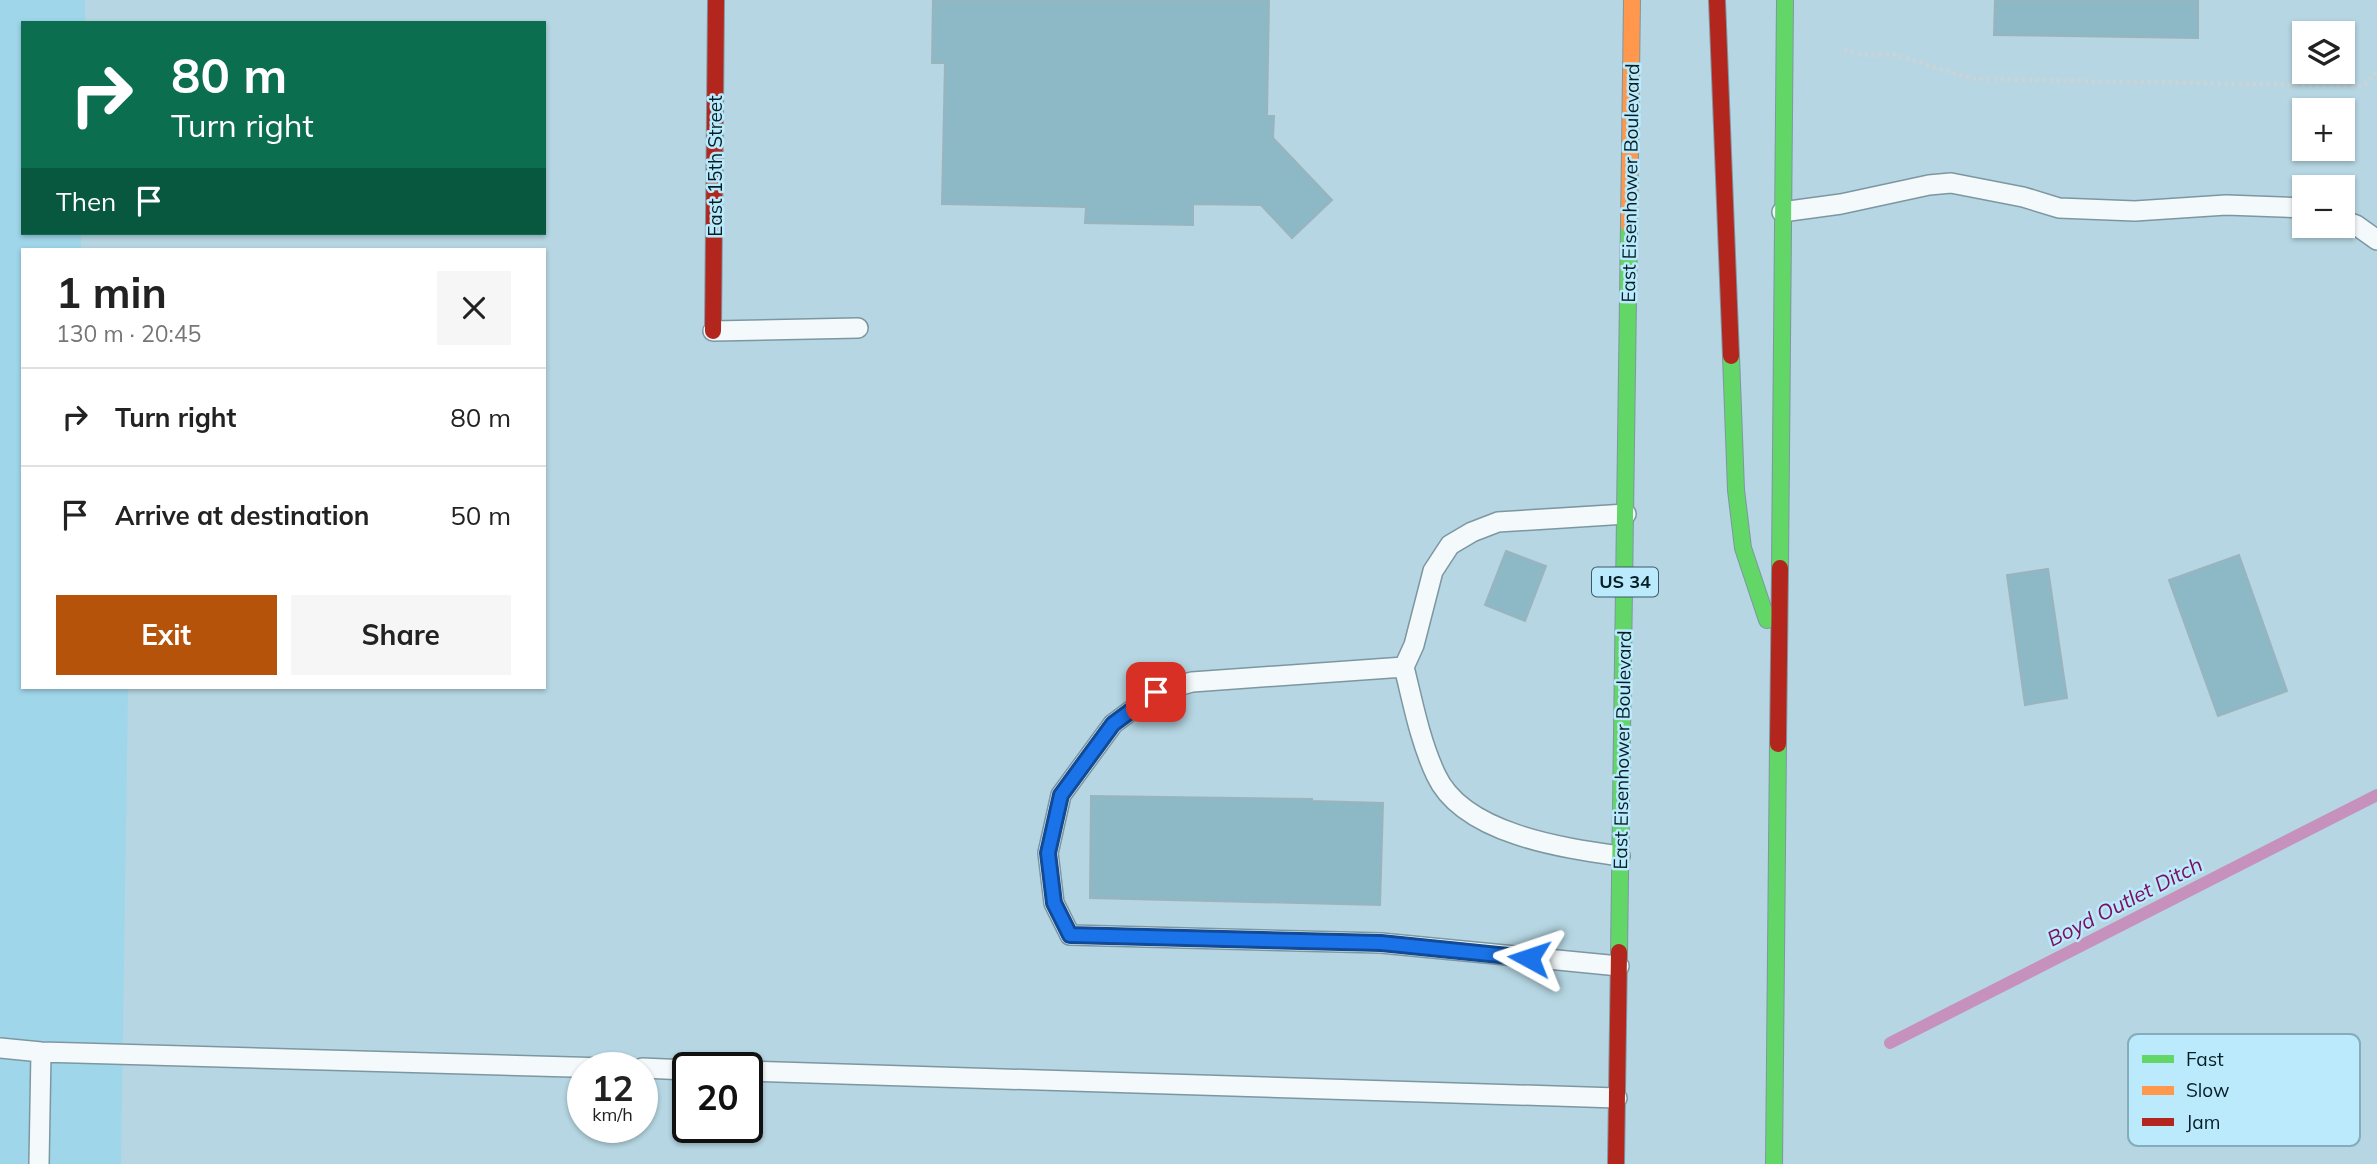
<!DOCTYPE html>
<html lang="en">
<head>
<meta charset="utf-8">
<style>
  :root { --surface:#fff; --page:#f6f6f6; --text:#222; --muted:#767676; --line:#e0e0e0; --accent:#b45309 }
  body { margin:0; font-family:Mulish,sans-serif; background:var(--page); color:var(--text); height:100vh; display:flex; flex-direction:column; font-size:26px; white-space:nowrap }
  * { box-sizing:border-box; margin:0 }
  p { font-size:23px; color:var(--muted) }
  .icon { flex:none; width:38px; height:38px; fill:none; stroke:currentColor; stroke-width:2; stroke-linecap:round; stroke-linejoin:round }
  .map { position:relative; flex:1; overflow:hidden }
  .sheet { position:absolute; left:21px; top:248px; width:525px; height:441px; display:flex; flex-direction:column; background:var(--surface); border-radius:0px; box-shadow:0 2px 5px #0004 }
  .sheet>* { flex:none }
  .guide { position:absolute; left:21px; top:21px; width:525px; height:214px; border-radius:0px; box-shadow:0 2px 5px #0004; background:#0b6e4f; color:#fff; overflow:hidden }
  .tools { position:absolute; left:2292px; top:21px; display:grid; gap:14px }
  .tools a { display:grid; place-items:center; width:63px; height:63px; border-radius:0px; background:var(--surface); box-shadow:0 2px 5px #0004; font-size:35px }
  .speed { position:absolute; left:567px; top:1052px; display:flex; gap:14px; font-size:35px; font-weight:700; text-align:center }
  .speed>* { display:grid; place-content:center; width:91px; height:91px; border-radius:50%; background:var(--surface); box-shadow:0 2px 5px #0004; line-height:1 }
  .speed small { font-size:18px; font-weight:400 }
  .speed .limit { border:4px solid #111; border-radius:10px; background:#fff; color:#111 }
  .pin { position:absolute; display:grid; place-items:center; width:60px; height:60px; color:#fff; margin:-30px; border-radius:14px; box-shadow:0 4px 10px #0006 }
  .me { position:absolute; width:77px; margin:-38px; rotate:275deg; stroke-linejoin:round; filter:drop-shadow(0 0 5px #0008) }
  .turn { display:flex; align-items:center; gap:24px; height:147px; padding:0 35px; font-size:32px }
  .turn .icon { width:91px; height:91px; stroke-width:2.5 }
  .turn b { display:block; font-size:49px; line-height:60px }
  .then { display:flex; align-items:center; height:66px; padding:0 35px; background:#0003; gap:14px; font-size:26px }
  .round { display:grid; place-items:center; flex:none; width:74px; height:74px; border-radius:0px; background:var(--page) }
  .headline { display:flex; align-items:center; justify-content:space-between; height:119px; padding:0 35px }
  h1 { font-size:42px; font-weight:700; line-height:52px }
  .action { display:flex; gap:14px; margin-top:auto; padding:14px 35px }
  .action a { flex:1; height:80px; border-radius:0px; background:var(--accent); color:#fff; font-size:28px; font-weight:700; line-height:80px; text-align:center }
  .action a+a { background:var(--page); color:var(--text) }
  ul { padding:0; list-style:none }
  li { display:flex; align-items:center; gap:21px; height:98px; padding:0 35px; border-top:2px solid var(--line) }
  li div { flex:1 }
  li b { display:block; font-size:26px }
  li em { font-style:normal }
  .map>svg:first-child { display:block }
  .built { fill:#a0d6ea }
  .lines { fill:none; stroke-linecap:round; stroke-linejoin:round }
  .stream { stroke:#c691bc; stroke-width:12 }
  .building { fill:#8db9c6; stroke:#9ab4be; stroke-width:2 }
  .lane-casing { stroke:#7d97a1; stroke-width:22 }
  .fast-casing { stroke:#7d97a1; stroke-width:18 }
  .slow-casing { stroke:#7d97a1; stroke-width:18 }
  .jam-casing { stroke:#7d97a1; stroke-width:18 }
  .path { stroke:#c9d4d9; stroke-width:4.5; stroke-dasharray:3.5 3.5; stroke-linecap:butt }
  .lane { stroke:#f4f9fb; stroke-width:19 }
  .fast { stroke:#63d668; stroke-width:16 }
  .slow { stroke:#ff974d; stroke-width:16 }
  .jam { stroke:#b3261e; stroke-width:16 }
  .route-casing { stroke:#114b97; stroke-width:18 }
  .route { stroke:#1a73e8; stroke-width:12 }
  .labels { text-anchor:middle; stroke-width:5; stroke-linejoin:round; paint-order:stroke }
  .shield { fill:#baeafc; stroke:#3b5b66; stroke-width:2 }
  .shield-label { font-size:18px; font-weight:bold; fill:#051e26 }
  .street-label { font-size:19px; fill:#051e26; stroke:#baeafc }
  .water-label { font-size:21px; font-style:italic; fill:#7d0c5e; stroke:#baeafc }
  .key { fill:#baeafc; stroke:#84adbc; stroke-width:2 }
  .key-label { font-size:19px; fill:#051e26 }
</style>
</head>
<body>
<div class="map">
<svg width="2377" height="1164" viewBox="0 0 2377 1164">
  <rect width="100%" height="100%" fill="#b5d6e2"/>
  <!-- built -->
  <path class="built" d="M0 0H85V23H23V233H81V250H23V688H128L121 1164H0Z"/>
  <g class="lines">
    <!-- stream -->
    <path class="stream" d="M1890 1043 2377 795"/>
  </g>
  <!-- building -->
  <path class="building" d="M933 0H1269L1267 116H1274L1273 138 1332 200 1292 238 1261 205 1193 204V225L1085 223 1086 207 942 204 945 63H932Z
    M1995 0H2198V38L1994 35Z
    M1506 551 1546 566 1525 621 1485 605Z
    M2239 555 2287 691 2218 716 2169 580Z
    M2048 569 2067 698 2025 705 2007 575Z
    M1091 796 1312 799V801L1383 803 1380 905 1090 898Z"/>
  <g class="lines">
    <defs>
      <path id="lane" d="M1782 212 1841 204 1929 185 1951 183 2023 197 2059 208 2135 211 2226 205 2305 208
        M2343 220 2356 225 2377 240
        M713 331 858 328
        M1404 667C1413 703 1420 741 1436 775 1463 834 1563 848 1620 856
        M1619 966 1381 943 1070 935 1054 903 1048 853 1061 795 1113 724 1156 692 1192 682 1404 667 1414 645 1433 571 1450 545 1472 532 1498 522 1626 514
        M0 1048 41 1052 607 1068
        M642 1068 688 1070
        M747 1071 1617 1098
        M39 1164 41 1052"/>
      <path id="fast" d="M1731 356 1736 490 1743 548 1767 620
        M1780 568 1785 0
        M1619 952 1629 225
        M1774 1164 1778 744"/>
      <path id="slow" d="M1629 225 1632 0"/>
      <path id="jam" d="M1717 0 1731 356
        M713 331 716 0
        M1778 744 1780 568
        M1616 1164 1619 952"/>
    </defs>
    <!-- lane casing -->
    <use href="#lane" class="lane-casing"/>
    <!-- fast casing -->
    <use href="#fast" class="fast-casing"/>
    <!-- slow casing -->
    <use href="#slow" class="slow-casing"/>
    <!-- jam casing -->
    <use href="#jam" class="jam-casing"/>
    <!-- path -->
    <path class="path" d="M1844 50 1866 55 1892 54 1973 79 2363 86 2377 72"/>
    <!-- lane -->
    <use href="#lane" class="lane"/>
    <!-- fast -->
    <use href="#fast" class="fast"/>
    <!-- slow -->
    <use href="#slow" class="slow"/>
    <!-- jam -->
    <use href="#jam" class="jam"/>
  </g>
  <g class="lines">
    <defs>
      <path id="route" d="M1156 692 1113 724 1061 795 1048 853 1054 903 1070 935 1381 943 1529 958"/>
    </defs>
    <!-- route casing -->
    <use href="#route" class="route-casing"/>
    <!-- route -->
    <use href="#route" class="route"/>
  </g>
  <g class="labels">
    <!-- shield labels -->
    <rect class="shield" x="1592" y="567.5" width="66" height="29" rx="5"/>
    <g class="shield-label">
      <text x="1625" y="588">US 34</text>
    </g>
    <!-- street labels -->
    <g class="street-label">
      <text transform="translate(715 166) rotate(-90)" y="7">East 15th Street</text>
      <text transform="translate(1630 183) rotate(-89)" y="7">East Eisenhower Boulevard</text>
      <text transform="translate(1622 750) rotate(-89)" y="7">East Eisenhower Boulevard</text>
    </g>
    <!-- water labels -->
    <g class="water-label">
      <text transform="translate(2125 902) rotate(-27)" y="7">Boyd Outlet Ditch</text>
    </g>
  </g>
  <!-- legend -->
  <rect x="2128" y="1034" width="232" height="112" rx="10" class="key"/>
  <rect x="2142" y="1055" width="32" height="8" fill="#63d668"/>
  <rect x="2142" y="1086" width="32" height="9" fill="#ff974d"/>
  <rect x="2142" y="1118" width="32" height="8" fill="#b3261e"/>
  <g class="key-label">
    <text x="2186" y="1066">Fast</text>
    <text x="2186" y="1097">Slow</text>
    <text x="2186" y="1129">Jam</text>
  </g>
</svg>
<div class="tools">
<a><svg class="icon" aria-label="layers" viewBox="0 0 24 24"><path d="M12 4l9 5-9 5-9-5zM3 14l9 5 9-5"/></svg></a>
<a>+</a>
<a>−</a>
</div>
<div class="speed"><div>12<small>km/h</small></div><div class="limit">20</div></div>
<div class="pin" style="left:1156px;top:692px;background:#d93025"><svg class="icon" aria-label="arrive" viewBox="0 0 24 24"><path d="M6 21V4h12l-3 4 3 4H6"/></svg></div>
<svg class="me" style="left:1529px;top:958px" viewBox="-20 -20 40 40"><path d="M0-17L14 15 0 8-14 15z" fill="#1a73e8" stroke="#fff" stroke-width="4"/></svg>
<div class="guide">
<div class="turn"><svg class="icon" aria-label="right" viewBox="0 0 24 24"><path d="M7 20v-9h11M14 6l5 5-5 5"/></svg><div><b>80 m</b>Turn right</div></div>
<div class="then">Then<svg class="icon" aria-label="arrive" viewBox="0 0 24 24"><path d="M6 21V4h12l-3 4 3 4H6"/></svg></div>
</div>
<section class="sheet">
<div class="headline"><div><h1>1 min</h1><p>130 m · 20:45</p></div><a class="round"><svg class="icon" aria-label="close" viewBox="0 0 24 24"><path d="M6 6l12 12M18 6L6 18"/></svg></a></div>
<ul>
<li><svg class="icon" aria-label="right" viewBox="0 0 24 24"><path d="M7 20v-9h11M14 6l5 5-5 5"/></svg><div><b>Turn right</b></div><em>80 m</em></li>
<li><svg class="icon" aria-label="arrive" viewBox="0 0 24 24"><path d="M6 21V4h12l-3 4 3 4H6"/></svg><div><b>Arrive at destination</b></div><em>50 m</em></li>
</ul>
<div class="action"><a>Exit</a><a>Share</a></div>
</section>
</div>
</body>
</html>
